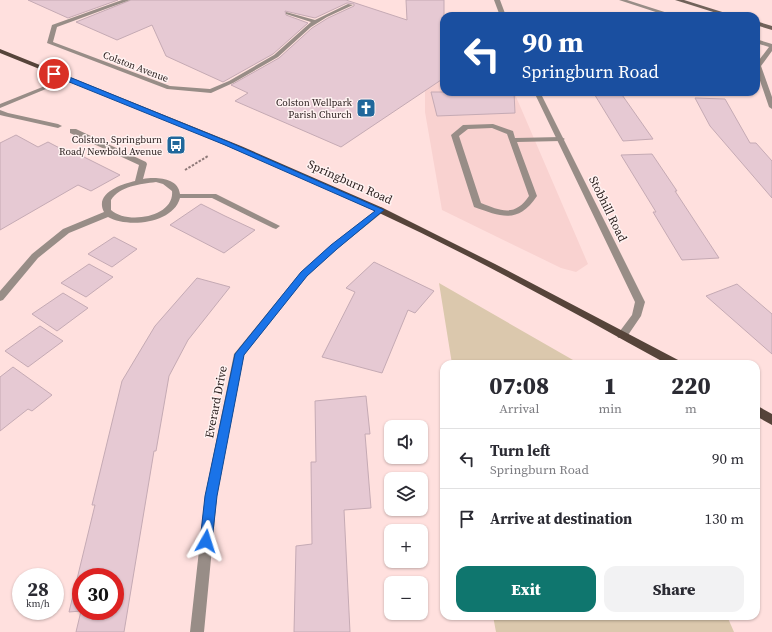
<!DOCTYPE html>
<html lang="en">
<head>
<meta charset="utf-8">
<style>
  :root { --surface:#fff; --page:#f2f2f3; --text:#2b2b33; --muted:#7c7c81; --line:#e1e1e2; --accent:#0f766e }
  body { margin:0; font-family:"Source Serif 4",serif; background:var(--page); color:var(--text); height:100vh; display:flex; flex-direction:column; font-size:15px; white-space:nowrap }
  * { box-sizing:border-box; margin:0 }
  p { font-size:13px; color:var(--muted) }
  .icon { flex:none; width:22px; height:22px; fill:none; stroke:currentColor; stroke-width:2; stroke-linecap:round; stroke-linejoin:round }
  .map { position:relative; flex:1; overflow:hidden }
  .details { position:absolute; left:440px; top:360px; width:320px; height:260px; display:flex; flex-direction:column; background:var(--surface); border-radius:12px; box-shadow:0 1px 3px #0004 }
  .details>* { flex:none }
  .banner { position:absolute; left:440px; top:12px; width:320px; height:84px; border-radius:12px; box-shadow:0 1px 3px #0004; background:#1a4fa0; color:#fff; overflow:hidden }
  .controls { position:absolute; left:384px; top:420px; display:grid; gap:8px }
  .controls a { display:grid; place-items:center; width:44px; height:44px; border-radius:8px; background:var(--surface); box-shadow:0 1px 3px #0004; font-size:20px }
  .speed { position:absolute; left:12px; top:568px; display:flex; gap:8px; font-size:20px; font-weight:700; text-align:center }
  .speed>* { display:grid; place-content:center; width:52px; height:52px; border-radius:50%; background:var(--surface); box-shadow:0 1px 3px #0004; line-height:1 }
  .speed small { font-size:10px; font-weight:400 }
  .speed .limit { border:6px solid #d22; background:#fff; color:#111 }
  .pin { position:absolute; display:grid; place-items:center; width:34px; height:34px; color:#fff; margin:-17px; border:2px solid #fff; border-radius:50%; box-shadow:0 1px 4px #0007 }
  .me { position:absolute; width:44px; margin:-22px; rotate:6deg; stroke-linejoin:round; filter:drop-shadow(0 0 3px #0008) }
  .turn { display:flex; align-items:center; gap:14px; height:84px; padding:0 16px; font-size:18px }
  .turn .icon { width:52px; height:52px; stroke-width:2.5 }
  .turn b { display:block; font-size:28px; line-height:34px }
  .eta { display:flex; justify-content:space-evenly; align-items:center; height:68px; text-align:center }
  .eta b { font-size:24px; font-weight:800; line-height:28px }
  .cta { display:flex; gap:8px; margin-top:auto; padding:8px 16px }
  .cta a { flex:1; height:46px; border-radius:12px; background:var(--accent); color:#fff; font-size:16px; font-weight:800; line-height:46px; text-align:center }
  .cta a+a { background:var(--page); color:var(--text) }
  ul { padding:0; list-style:none }
  li { display:flex; align-items:center; gap:12px; height:60px; padding:0 16px; border-top:1px solid var(--line) }
  li div { flex:1 }
  li b { display:block; font-size:15px }
  li em { font-style:normal }
  .map>svg:first-child { display:block }
  .built { fill:#f9d2d0 }
  .green { fill:#dbc8ad }
  .building { fill:#e6c9d3; stroke:#c5aab4; fill-rule:evenodd }
  .lines { fill:none; stroke-linecap:round; stroke-linejoin:round }
  .path { stroke:#8f7a79; stroke-width:2; stroke-dasharray:2.5 1.5; stroke-linecap:butt }
  .lane { fill:#988d87; fill-rule:evenodd }
  .street { fill:#988d87; fill-rule:evenodd }
  .secondary { fill:#71625a; fill-rule:evenodd }
  .primary { fill:#56443a; fill-rule:evenodd }
  .route { fill:#1a73e8; stroke:#114b97 }
  .labels { text-anchor:middle; stroke-width:3; stroke-linejoin:round; paint-order:stroke }
  .far-street-label { font-size:10px; fill:#271c1b; stroke:#fff2f1 }
  .far-poi-label { font-size:10px; fill:#271c1b; stroke:#fff2f1; text-anchor:end }
  .street-label { font-size:12px; fill:#271c1b; stroke:#fff2f1 }
</style>
</head>
<body>
<div class="map">
<svg width="772" height="632" viewBox="0 0 772 632">
  <rect width="100%" height="100%" fill="#ffe0de"/>
  <!-- built -->
  <path class="built" d="M444 18V92H514L588 264 576 272 561 268 442 210 425 112V83Z"/>
  <!-- green -->
  <path class="green" d="M439 283 580 364H452Z
    M493 616H727L734 632H496Z"/>
  <!-- building -->
  <path class="building" d="M28 0H118L68 18Z
    M131 0H346L407 20 406 0H444V78L341 147 235 101 248 93 231 85 279 58 312 28 328 18 354 6V4L347 3 315 18 285 11 286 15 308 23 273 54 223 82 166 56 152 25 117 40 76 22Z
    M431 92H514L515 113 437 116Z
    M593 92H620L653 139 623 141Z
    M695 98 725 99 750 143H756L772 161V198L710 126Z
    M16 135 38 147 48 142 71 154 74 152 120 175 91 191 78 185 0 230V143Z
    M652 154 677 191H675L719 258 682 260 653 212H656L621 155Z
    M201 204 225 216 255 230 224 253 170 225Z
    M114 237 137 249 112 267 88 254Z
    M374 262 434 291 415 313 408 310 382 373 322 357 355 292 346 288Z
    M89 264 113 277 86 297 61 283Z
    M197 278 230 287 188 340 169 376 156 451H154L124 632H76L81 611 69 612 95 505H92L122 381 155 326ZM81 577H115V611H81Z
    M737 284 772 314V354L706 296Z
    M63 293 88 308 57 331 32 314Z
    M40 326 63 341 28 367 5 351Z
    M13 367 52 395 32 411 28 409 0 431V377Z
    M366 396 370 434H365L371 508 344 510 350 632H294L296 546 312 544 311 462H316L315 401Z"/>
  <g class="lines">
    <!-- path -->
    <path class="path" d="M185 170 208 156"/>
    <!-- lane -->
    <path class="lane" d="M493 124 513 131 515 138 561 137 565 139 561 141 517 142 537 196C518 224 502 217 474 207L451 135 463 125ZM492 128 507 134 529 196C515 217 501 211 481 203L459 136 468 129Z"/>
    <!-- street -->
    <path class="street" d="M122 0H130L57 27 53 42 170 86 210 89 229 81 274 55 311 22 286 14V12L315 20 348 4 353 5 327 17 311 27 278 57 233 83 211 93 167 89 47 43 52 25Z
      M494 0H500L506 16H500Z
      M619 0H627L677 16H668Z
      M756 39 772 44V51L761 66 772 97V109L769 107 756 69V64L769 47 756 43Z
      M65 78 70 79 0 108V104Z
      M534 92H540L645 302 641 316 626 338H618L617 335 632 315 635 302Z
      M0 110 8 113 58 124 62 126 58 128 4 116 0 115Z
      M70 129H76L146 162 147 164 143 179C155 177 178 177 180 194H216L280 226 276 229 273 228 212 198H180C173 224 127 228 108 217L69 233 38 258 3 300 0 301V291L32 254 63 229 104 212C94 193 122 184 135 181L139 165 70 133ZM156 182 163 184 172 191C175 217 127 225 111 210V200C120 186 140 184 156 182Z
      M380 207 383 208 384 210 383 212 337 249 307 276 244 355 217 496 204 632H190L205 496 234 354 301 272 331 245Z"/>
    <!-- secondary -->
    <path class="secondary" d="M675 0H684L735 16H726Z
      M756 21 772 26V30L756 25Z"/>
    <!-- primary -->
    <path class="primary" d="M0 49 241 146 383 208 495 264 680 361 681 364H667C571 311 475 257 375 211 252 154 126 104 0 53Z
      M756 405 772 414V425L756 416Z"/>
  </g>
  <!-- route -->
  <path class="route" d="M52 72H57L229 142 384 210 337 249 307 276 244 355 217 496 212 541 210 546 206 547 202 546 200 541 205 496 235 354 301 272 331 245 375 211 225 145 52 75Z"/>
  <!-- icons -->
  <defs>
    <symbol id="church-square" viewBox="-11 -11 22 22"><rect x="-9" y="-9" width="18" height="18" rx="4" fill="#20679b" stroke="#fff2f1"/><path d="M-1.2-6h2.4v3.5h3.3v2.4h-3.3V6h-2.4V-.1h-3.3v-2.4h3.3Z" fill="#fff"/></symbol>
    <symbol id="bus-square" viewBox="-11 -11 22 22"><rect x="-9" y="-9" width="18" height="18" rx="4" fill="#20679b" stroke="#fff2f1"/><path d="M-5-6H5V4H4V6H2V4H-2V6H-4V4H-5ZM-3.5-4V0h7V-4ZM-3.5 1.2v1.5H-2V1.2ZM2 1.2v1.5H3.5V1.2Z" fill="#fff"/></symbol>
  </defs>
  <g fill-rule="evenodd">
    <use href="#church-square" x="355" y="97" width="22" height="22"/>
    <use href="#bus-square" x="165" y="134" width="22" height="22"/>
  </g>
  <g class="labels">
    <!-- far-street labels -->
    <g class="far-street-label">
      <text transform="translate(136 66) rotate(21)" y="4">Colston Avenue</text>
    </g>
    <!-- far-poi labels -->
    <g class="far-poi-label">
      <text x="352" y="106">Colston Wellpark<tspan x="352" dy="12">Parish Church</tspan></text>
      <text x="162" y="143">Colston, Springburn<tspan x="162" dy="12">Road/ Newbold Avenue</tspan></text>
    </g>
    <!-- street labels -->
    <g class="street-label">
      <text transform="translate(350 182) rotate(24)" y="4">Springburn Road</text>
      <text transform="translate(608 209) rotate(64)" y="4">Stobhill Road</text>
      <text transform="translate(216 402) rotate(-79)" y="4">Everard Drive</text>
    </g>
  </g>
</svg>
<div class="controls">
<a><svg class="icon" aria-label="sound" viewBox="0 0 24 24"><path d="M4 9h4l5-4v14l-5-4H4zM17 9q2 3 0 6"/></svg></a>
<a><svg class="icon" aria-label="layers" viewBox="0 0 24 24"><path d="M12 4l9 5-9 5-9-5zM3 14l9 5 9-5"/></svg></a>
<a>+</a>
<a>−</a>
</div>
<div class="speed"><div>28<small>km/h</small></div><div class="limit">30</div></div>
<div class="pin" style="left:54px;top:74px;background:#d93025"><svg class="icon" aria-label="arrive" viewBox="0 0 24 24"><path d="M6 21V4h12l-3 4 3 4H6"/></svg></div>
<svg class="me" style="left:206px;top:541px" viewBox="-20 -20 40 40"><path d="M0-17L14 15 0 8-14 15z" fill="#1a73e8" stroke="#fff" stroke-width="4"/></svg>
<div class="banner">
<div class="turn"><svg class="icon" aria-label="left" viewBox="0 0 24 24"><path d="M17 20v-9H6M10 6l-5 5 5 5"/></svg><div><b>90 m</b>Springburn Road</div></div>
</div>
<section class="details">
<div class="eta">
<div><b>07:08</b><p>Arrival</p></div>
<div><b>1</b><p>min</p></div>
<div><b>220</b><p>m</p></div>
</div>
<ul>
<li><svg class="icon" aria-label="left" viewBox="0 0 24 24"><path d="M17 20v-9H6M10 6l-5 5 5 5"/></svg><div><b>Turn left</b><p>Springburn Road</p></div><em>90 m</em></li>
<li><svg class="icon" aria-label="arrive" viewBox="0 0 24 24"><path d="M6 21V4h12l-3 4 3 4H6"/></svg><div><b>Arrive at destination</b></div><em>130 m</em></li>
</ul>
<div class="cta"><a>Exit</a><a>Share</a></div>
</section>
</div>
</body>
</html>
